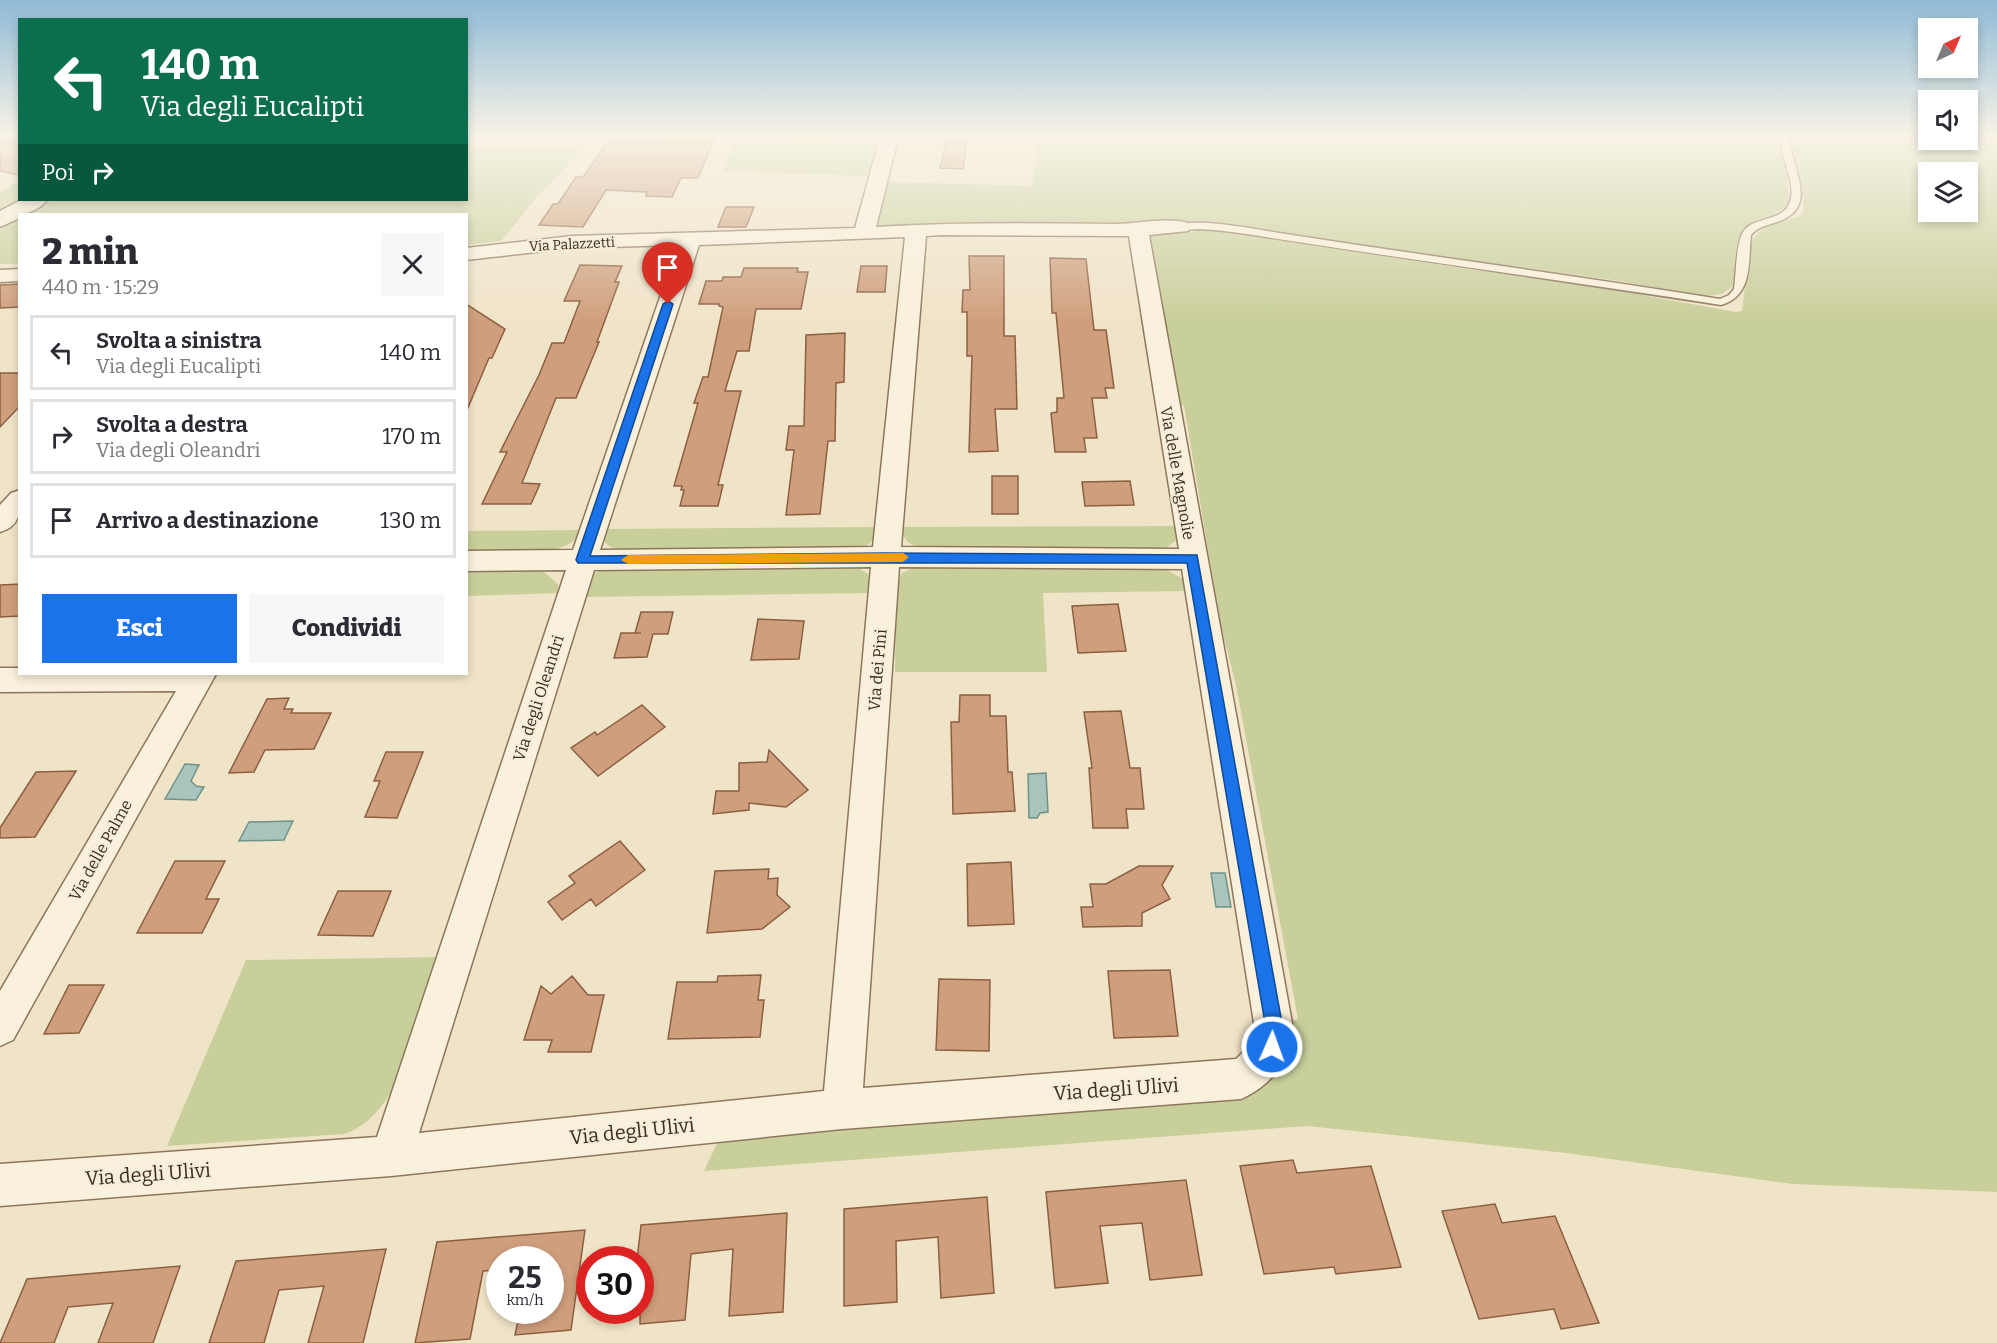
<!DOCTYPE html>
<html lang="it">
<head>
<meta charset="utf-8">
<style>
  :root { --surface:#fff; --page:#f7f7f7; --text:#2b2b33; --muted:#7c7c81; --line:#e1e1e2; --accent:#1a73e8 }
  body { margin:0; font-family:Bitter,serif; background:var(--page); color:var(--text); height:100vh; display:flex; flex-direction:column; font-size:22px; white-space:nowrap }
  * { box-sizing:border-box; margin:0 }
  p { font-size:20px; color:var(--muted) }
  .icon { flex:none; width:33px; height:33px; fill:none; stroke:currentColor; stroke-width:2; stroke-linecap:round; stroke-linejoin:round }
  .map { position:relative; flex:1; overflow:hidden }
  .details { position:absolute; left:18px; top:213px; width:450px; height:462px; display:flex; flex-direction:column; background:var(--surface); border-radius:0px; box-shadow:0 3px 9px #0003 }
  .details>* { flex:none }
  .banner { position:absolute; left:18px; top:18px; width:450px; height:183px; border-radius:0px; box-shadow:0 3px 9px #0003; background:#0b6e4f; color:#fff; overflow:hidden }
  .needle { width:39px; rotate:44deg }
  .fabs { position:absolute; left:1918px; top:18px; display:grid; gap:12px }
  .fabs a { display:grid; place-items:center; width:60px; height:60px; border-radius:0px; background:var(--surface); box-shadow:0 3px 9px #0003; font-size:30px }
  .speed { position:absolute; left:486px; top:1246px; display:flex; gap:12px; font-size:30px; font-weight:700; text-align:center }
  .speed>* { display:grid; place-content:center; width:78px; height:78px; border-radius:50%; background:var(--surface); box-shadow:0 3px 9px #0003; line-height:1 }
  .speed small { font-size:15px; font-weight:400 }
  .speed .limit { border:9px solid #d22; background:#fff; color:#111 }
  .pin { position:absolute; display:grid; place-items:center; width:51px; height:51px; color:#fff; margin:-62px -26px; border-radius:50% 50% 50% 0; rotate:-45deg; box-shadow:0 0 6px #0007 }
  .pin .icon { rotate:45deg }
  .me { position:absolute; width:66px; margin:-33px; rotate:2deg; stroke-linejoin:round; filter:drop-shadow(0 0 4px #0008) }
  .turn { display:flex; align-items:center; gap:21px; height:126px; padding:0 24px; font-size:27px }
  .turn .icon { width:78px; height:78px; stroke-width:2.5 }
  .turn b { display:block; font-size:42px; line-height:51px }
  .then { display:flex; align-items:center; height:57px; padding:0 24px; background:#0003; gap:12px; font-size:22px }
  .round { display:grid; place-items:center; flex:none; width:63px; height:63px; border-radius:0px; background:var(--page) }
  .overview { display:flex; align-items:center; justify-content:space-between; height:102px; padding:0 24px }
  h1 { font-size:36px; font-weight:800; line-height:45px }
  .primary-button { display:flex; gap:12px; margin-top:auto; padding:12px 24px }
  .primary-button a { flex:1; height:69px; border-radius:0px; background:var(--accent); color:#fff; font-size:24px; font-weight:800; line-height:69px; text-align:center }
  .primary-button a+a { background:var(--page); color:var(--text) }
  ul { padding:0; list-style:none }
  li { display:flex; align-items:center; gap:18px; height:75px; margin:0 12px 9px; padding:0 12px; border:3px solid var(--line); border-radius:0px }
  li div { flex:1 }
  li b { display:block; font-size:22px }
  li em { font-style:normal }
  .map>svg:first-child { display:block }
  .green { fill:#c9cf9b; fill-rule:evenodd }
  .water { fill:#a9c4bc; stroke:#6f938a; stroke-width:1.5 }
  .building { fill:#cf9f7d; stroke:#8d5f41; stroke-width:1.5 }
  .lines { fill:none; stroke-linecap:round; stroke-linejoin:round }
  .lane-casing { stroke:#8d765c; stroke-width:3 }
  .street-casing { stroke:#8d765c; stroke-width:3 }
  .secondary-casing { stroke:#6f573f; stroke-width:3 }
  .lane { fill:#faf1dc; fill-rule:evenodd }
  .street { fill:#faf1dc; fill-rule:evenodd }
  .secondary { fill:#faf1dc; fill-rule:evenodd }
  .route { fill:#1a73e8; stroke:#114b97; stroke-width:1.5 }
  .slow { fill:#f59e0b }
  .labels { text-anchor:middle; stroke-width:4.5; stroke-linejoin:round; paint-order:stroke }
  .far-street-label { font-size:14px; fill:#3d2e20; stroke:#f7eed8 }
  .street-label { font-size:16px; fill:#3d2e20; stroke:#f7eed8 }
  .near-street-label { font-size:20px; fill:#3d2e20; stroke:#f7eed8 }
</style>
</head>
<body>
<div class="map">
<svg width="1997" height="1343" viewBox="0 0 1997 1343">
  <rect width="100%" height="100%" fill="#f0e4c8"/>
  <!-- green -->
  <path class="green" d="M739 134 883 140 872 176 723 171Z
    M1039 134H1781L1779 150 1787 174 1789 203C1780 213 1772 215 1759 219 1731 228 1736 261 1733 286L1722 294 1705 296 1620 281 1200 223 998 226 959 224 871 227 885 182 1032 186Z
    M1791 134H1929V140H1968V134H1997V1192L1793 1184 1566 1153 1307 1126 704 1171 721 1135 1252 1095 1268 1079 1287 1022 1298 1019 1236 685 1220 622 1184 405 1178 406 1148 239 1153 234 1173 232 1188 233 1199 230 1257 236 1473 270 1548 278 1736 312 1742 311 1750 245C1758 224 1781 222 1800 216L1804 210 1799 177 1788 146ZM1929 172H1968V212H1929Z
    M467 145 582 150 536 198 501 241 467 245 466 214H26L52 200H466Z
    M19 181 20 200H24L0 213V192Z
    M19 218V264H0V230Z
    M1178 526V539L1164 549 920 550 908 542 900 532 901 527Z
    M879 527 875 539 863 548 625 552C613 549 598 544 605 529Z
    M580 530C574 561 491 553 467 553L466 531Z
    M918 566 1161 567 1187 581 1189 591 1043 593 1047 672H895L896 585 902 573Z
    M857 567 868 574 872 593 583 597 591 575 608 568Z
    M466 570 543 571 558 584V593L467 596Z
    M441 957 392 1091C379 1111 367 1126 344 1134L167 1146 246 960Z"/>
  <!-- water -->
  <path class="water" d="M185 764 199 765 191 781 196 786 204 787 196 800 165 799Z
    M1046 773 1048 812 1040 813 1037 818H1029L1028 774Z
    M293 821 284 840 239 841 249 822Z
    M1211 873H1225L1231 907H1216Z"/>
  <!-- building -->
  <path class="building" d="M0 134H20V175L0 171Z
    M613 134 715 137 698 178H681L672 197 646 196 647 192 606 190 583 227 539 225 553 204H558L576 177H583Z
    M948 134H968L963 169 940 168Z
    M726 207H754L746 227H718Z
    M969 256H1004V336H1015L1017 409H995L998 451 969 452 972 356H967V312H962L963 290H970Z
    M1050 258 1086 259 1094 330H1106L1114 388H1105L1107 398H1092L1097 438H1084L1086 452H1055L1051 413 1057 412V398H1064L1056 313H1052Z
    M580 265 622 266 615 282H619L597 342H599L576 398H556L522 483 540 484 531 504H482L507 452H500L539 375 552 343H564L580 301H564Z
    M861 266H887L885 292H857Z
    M744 268H798L797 272H808L801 309H756L749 351H737L725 391H741L718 485H723L718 506H680L684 490H681L682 486H674L698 403H694L703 377H708L723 307 719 306V304H699L706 281H722L723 277H741Z
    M20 284V307L0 308V285Z
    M466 304 505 329 492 358H489L467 410Z
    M845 333 844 382 836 383 835 441H828L820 514 786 515 794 450H786L789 426H804L806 335Z
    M0 373H20V406L0 427Z
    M992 476H1018V514H992Z
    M1130 481 1134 505 1085 506 1082 482Z
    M20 584V616L0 617V585Z
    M1118 604 1126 651 1078 653 1072 606Z
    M641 612H673L668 634H653L647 657 614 658 621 633H641H635Z
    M758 619 804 621 799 659 751 660Z
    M960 695H990V716H1006L1008 772H1012L1015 811 953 814 951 722H959Z
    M289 698 284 709H293L291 713H331L314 749 265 750 254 772 229 773 267 699Z
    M642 705 665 727 598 776 571 748 595 732 597 735Z
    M1121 711 1130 768H1140L1144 809H1126L1128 828H1093L1089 768H1092L1084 712Z
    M769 750 808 790 786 807 749 803V810L713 814 716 791H739V763L767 762Z
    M386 752H423L397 818 365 817 380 781H374Z
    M76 771 35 837 0 838V828L36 772Z
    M620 841 645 870 596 906 591 899 562 920 548 902 575 883 569 876Z
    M175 861H225L206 899H219L202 933H137Z
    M1011 862 1014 924 968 926 967 864Z
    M1139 866H1173L1162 885 1170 899 1142 913V926L1083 927 1081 907H1093L1090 884H1106Z
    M769 869 768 879 778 878 777 895 790 907 762 929 707 933 715 871Z
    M338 891H391L373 936 318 935Z
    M1170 970 1178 1036 1114 1038 1108 971Z
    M761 975 758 1000H764L760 1037 668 1039 677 982H717L718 976Z
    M572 976 588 995H604L591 1052H548L552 1040H524L541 986 551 994Z
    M939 979 990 980 989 1051 936 1050Z
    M69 985H104L79 1033 44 1034Z
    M1293 1160 1297 1173 1371 1166 1401 1267 1336 1274 1334 1267 1264 1274 1240 1166Z
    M1186 1180 1202 1275 1150 1280 1142 1223 1100 1226 1108 1283 1055 1288 1046 1192Z
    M987 1197 994 1293 941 1298 938 1237 896 1241 897 1302 844 1306V1209Z
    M1495 1204 1502 1223 1555 1216 1599 1323 1561 1329 1554 1309 1479 1319 1442 1211Z
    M787 1213 783 1312 729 1316 733 1249 691 1254 685 1320 640 1324V1260H637L641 1225Z
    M585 1230 571 1330 515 1335 520 1311H550V1260H500V1270L483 1271 470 1339 415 1343 437 1242Z
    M386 1249 363 1343H308L324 1286 279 1290 264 1343H209L236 1261Z
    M180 1266 153 1343H98L113 1303 68 1307 54 1343H0L27 1279Z"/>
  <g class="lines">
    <defs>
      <path id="lane" d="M1781 134H1790C1787 159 1814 195 1792 214 1780 225 1762 222 1751 235 1748 263 1753 296 1721 305 1569 281 1417 261 1266 237 1243 233 1220 230 1198 229 1190 229 1182 232 1176 227 1190 216 1259 230 1279 233 1426 256 1573 275 1720 299L1729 295 1734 289C1736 275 1736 246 1742 234 1751 215 1783 223 1790 202 1797 180 1778 157 1781 134Z"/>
      <path id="street" d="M881 134H899L876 227C955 222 1035 223 1115 224 1138 224 1166 217 1188 223L1191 227 1188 231 1149 235 1292 1023C1289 1059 1275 1084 1241 1099L842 1129 391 1176 0 1206V1164L377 1137 566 570 466 571V551L573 550 678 245 572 248 466 260V248L572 236 855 228ZM941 235 1129 236 1179 549 901 547 926 236ZM905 237 873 547 600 550 699 245ZM871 567 824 1091 419 1133 594 570ZM899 567 1182 569 1254 1023 1251 1044 1236 1059 863 1088Z
        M20 269V281L0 282V270Z
        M20 490C20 509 22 526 0 532V505L11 493Z
        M0 668H20V674H216L13 1040 0 1046V991L176 691 0 692Z"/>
      <path id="secondary" d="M21 200H47C41 208 29 214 20 214V218L0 227V211Z"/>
    </defs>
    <!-- lane casing -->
    <use href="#lane" class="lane-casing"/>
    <!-- street casing -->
    <use href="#street" class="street-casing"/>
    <!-- secondary casing -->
    <use href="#secondary" class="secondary-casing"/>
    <!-- lane -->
    <use href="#lane" class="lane"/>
    <!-- street -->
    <use href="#street" class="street"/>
    <!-- secondary -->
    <use href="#secondary" class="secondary"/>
  </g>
  <!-- sky -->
  <linearGradient id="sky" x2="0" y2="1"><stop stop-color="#8fbad6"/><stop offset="0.42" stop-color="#f8f3e6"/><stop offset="1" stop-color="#f8f3e6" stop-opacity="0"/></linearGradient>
  <rect width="1997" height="322" fill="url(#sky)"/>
  <!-- route -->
  <path class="route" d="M668 301 673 304 590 556 886 553 1197 555 1282 1023 1278 1053 1272 1056 1265 1053 1263 1047 1265 1023 1187 563H578L576 560 663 304Z"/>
  <!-- slow -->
  <path class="slow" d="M903 553 909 557 903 562 628 564 621 560 628 555Z"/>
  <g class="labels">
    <!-- far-street labels -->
    <g class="far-street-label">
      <text transform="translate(572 244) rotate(-3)" y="5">Via Palazzetti</text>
    </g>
    <!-- street labels -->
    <g class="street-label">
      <text transform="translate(1178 473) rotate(80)" y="6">Via delle Magnolie</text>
      <text transform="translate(877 670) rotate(-85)" y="6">Via dei Pini</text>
      <text transform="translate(538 698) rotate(-72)" y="6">Via degli Oleandri</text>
      <text transform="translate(100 850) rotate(-61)" y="6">Via delle Palme</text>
    </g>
    <!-- near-street labels -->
    <g class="near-street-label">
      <text transform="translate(1116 1089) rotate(-4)" y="7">Via degli Ulivi</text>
      <text transform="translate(632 1131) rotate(-6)" y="7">Via degli Ulivi</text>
      <text transform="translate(148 1174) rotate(-4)" y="7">Via degli Ulivi</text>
    </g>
  </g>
</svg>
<div class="fabs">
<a><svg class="needle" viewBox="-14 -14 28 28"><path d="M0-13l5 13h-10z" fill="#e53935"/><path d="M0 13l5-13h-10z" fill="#7c7c81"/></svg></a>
<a><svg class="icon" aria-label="sound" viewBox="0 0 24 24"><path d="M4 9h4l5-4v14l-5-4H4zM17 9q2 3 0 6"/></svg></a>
<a><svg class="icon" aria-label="layers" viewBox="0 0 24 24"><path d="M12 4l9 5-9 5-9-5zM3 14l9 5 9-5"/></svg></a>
</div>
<div class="speed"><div>25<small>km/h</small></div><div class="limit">30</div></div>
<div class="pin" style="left:668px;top:304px;background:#d93025"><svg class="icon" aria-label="arrive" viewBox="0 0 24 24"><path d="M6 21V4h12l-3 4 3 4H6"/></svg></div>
<svg class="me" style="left:1272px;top:1047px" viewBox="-20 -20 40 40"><circle r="17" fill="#1a73e8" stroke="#fff" stroke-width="3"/><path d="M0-11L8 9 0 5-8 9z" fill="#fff"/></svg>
<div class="banner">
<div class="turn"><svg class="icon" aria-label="left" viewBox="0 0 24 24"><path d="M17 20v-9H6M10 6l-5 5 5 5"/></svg><div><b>140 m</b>Via degli Eucalipti</div></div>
<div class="then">Poi<svg class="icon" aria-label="right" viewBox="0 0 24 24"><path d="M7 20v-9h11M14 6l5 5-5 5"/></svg></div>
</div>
<section class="details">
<div class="overview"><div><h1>2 min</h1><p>440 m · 15:29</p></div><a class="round"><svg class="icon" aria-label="close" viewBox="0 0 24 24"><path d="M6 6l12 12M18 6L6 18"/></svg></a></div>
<ul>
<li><svg class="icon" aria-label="left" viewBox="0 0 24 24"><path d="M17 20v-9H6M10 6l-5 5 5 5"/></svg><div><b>Svolta a sinistra</b><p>Via degli Eucalipti</p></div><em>140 m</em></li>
<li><svg class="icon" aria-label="right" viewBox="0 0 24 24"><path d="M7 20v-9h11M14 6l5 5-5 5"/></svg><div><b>Svolta a destra</b><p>Via degli Oleandri</p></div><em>170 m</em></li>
<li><svg class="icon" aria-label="arrive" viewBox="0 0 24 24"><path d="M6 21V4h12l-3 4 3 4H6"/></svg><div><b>Arrivo a destinazione</b></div><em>130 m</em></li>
</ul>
<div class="primary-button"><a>Esci</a><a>Condividi</a></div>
</section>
</div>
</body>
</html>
